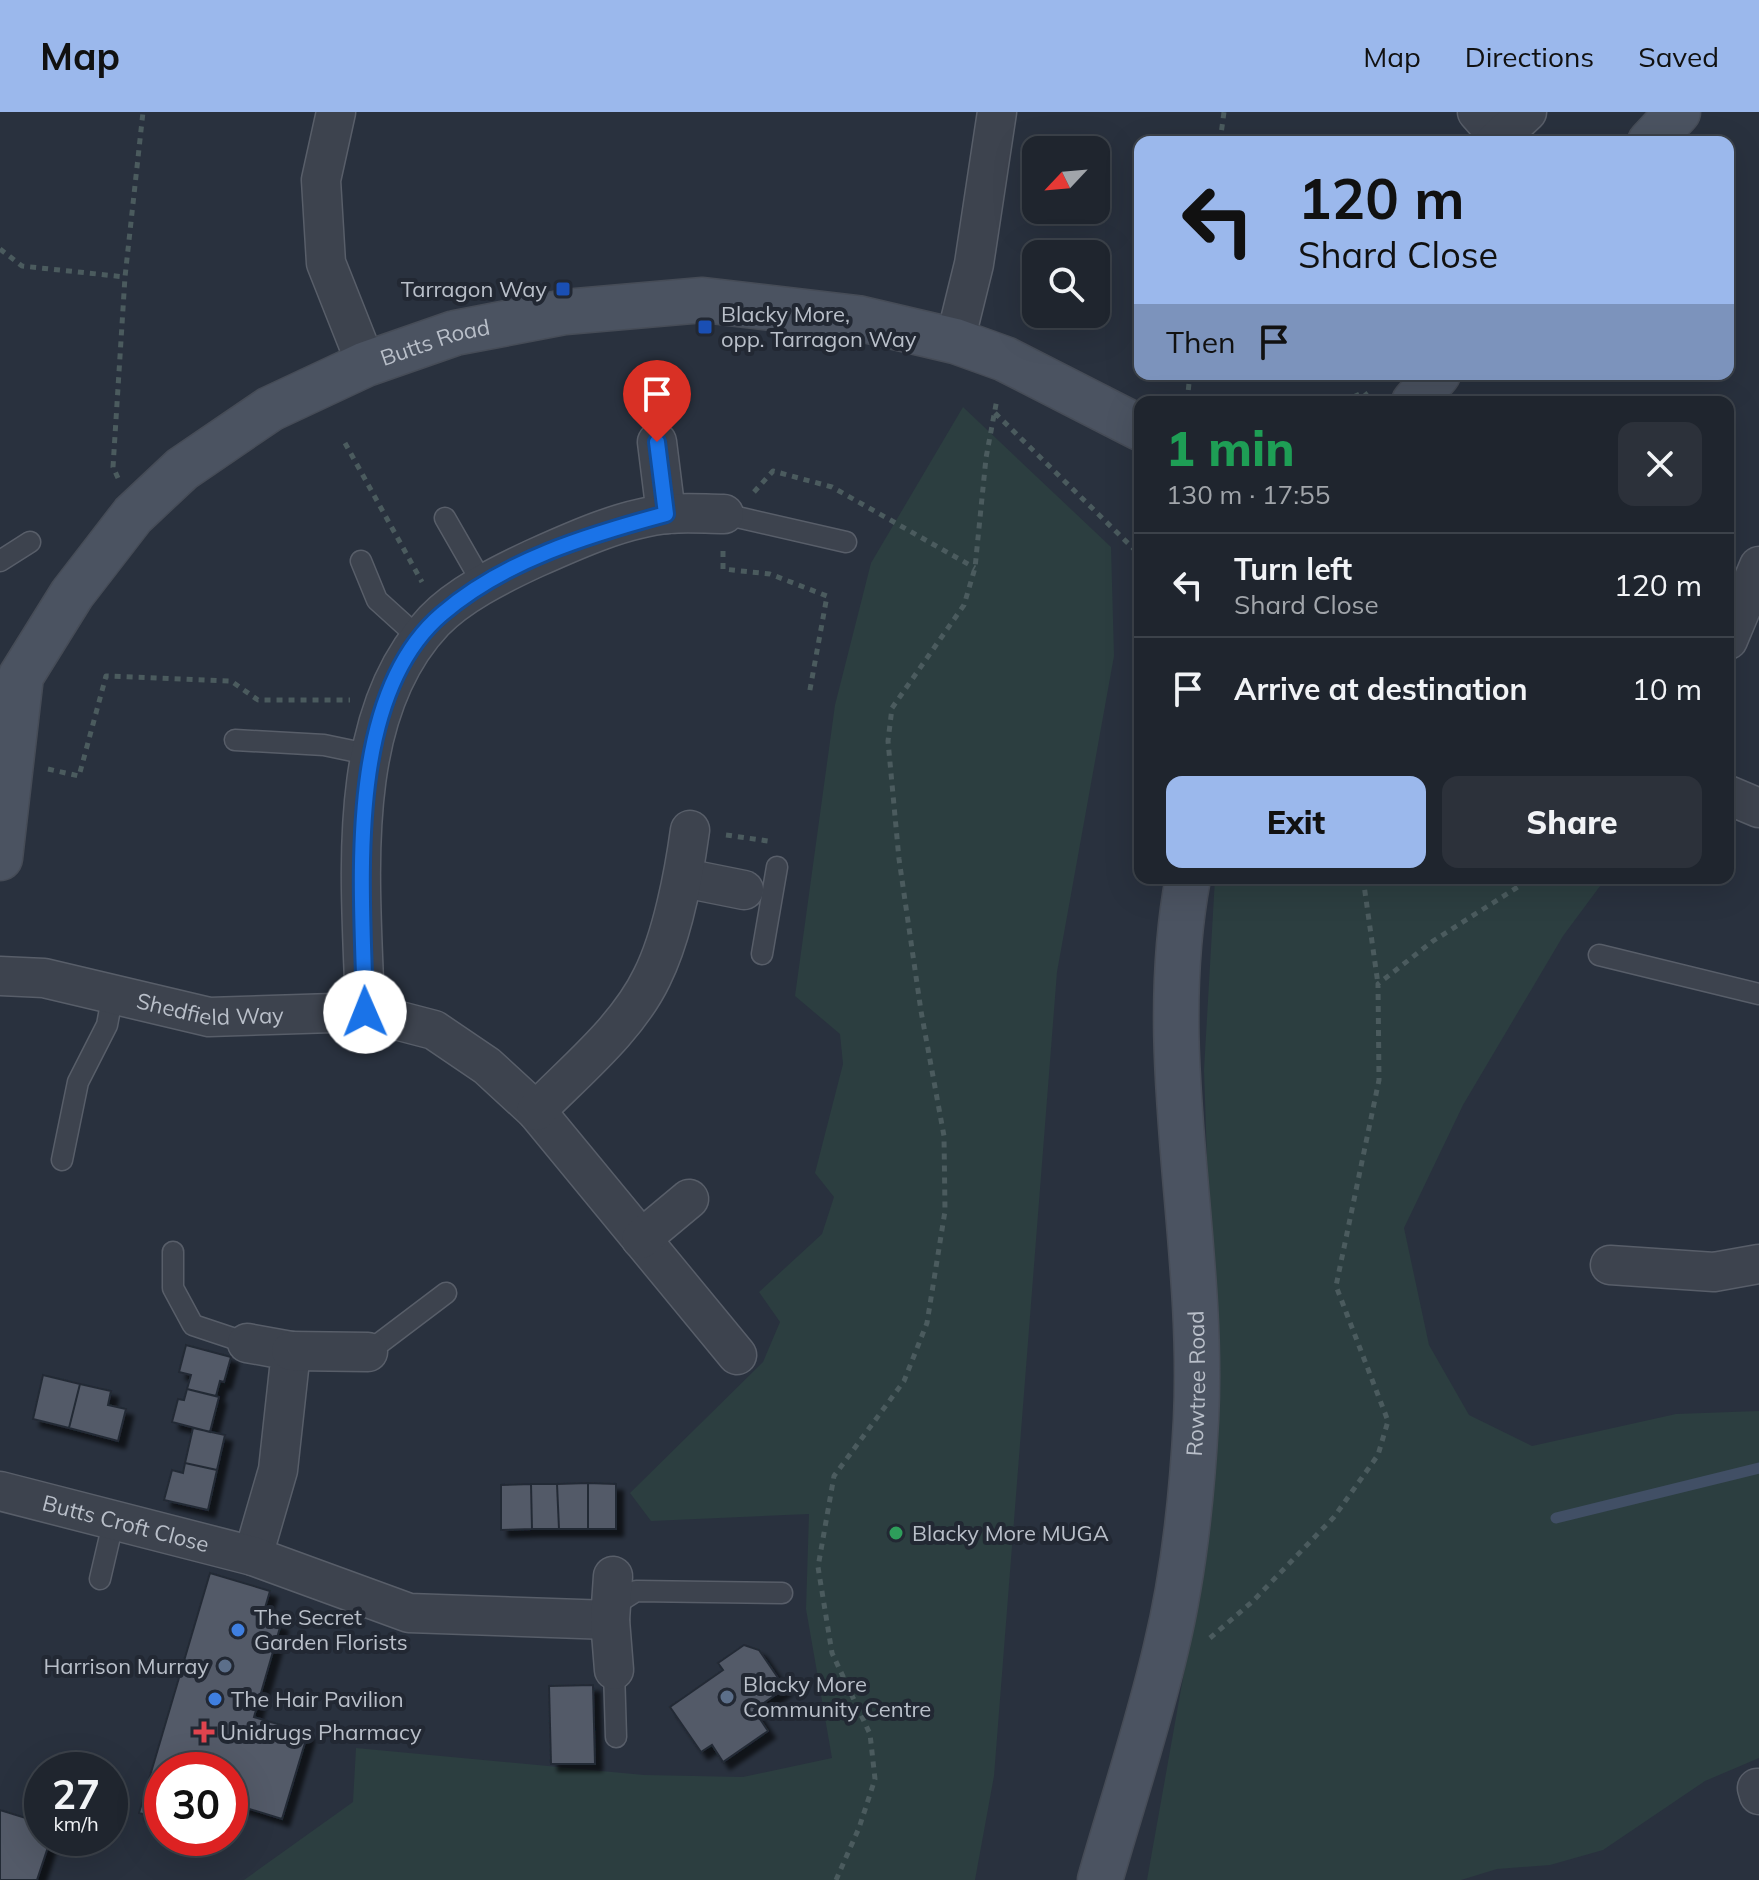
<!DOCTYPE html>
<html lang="en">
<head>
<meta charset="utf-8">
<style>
  :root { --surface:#1f252e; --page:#2c313a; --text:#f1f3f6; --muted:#a1a5aa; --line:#3c424a; --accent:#9bb8ec }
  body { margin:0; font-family:Mulish,sans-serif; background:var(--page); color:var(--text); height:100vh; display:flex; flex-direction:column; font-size:30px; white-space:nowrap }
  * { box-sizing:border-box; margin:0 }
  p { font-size:26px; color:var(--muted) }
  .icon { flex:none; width:44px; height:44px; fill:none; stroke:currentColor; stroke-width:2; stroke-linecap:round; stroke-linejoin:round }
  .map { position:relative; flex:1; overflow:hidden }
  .sheet { position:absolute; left:1134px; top:284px; width:600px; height:488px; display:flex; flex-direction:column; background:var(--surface); border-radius:16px; box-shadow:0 8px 32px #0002,0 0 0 2px var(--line) }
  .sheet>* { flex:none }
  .top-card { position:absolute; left:1134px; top:24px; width:600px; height:244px; border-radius:16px; box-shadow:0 8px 32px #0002,0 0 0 2px var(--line); background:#9bb8ec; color:#111; overflow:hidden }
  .needle { width:52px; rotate:244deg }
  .tools { position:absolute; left:1022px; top:24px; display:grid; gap:16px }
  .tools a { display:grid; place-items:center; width:88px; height:88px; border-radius:16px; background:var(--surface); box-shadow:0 8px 32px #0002,0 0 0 2px var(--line); font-size:40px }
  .speed { position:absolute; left:24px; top:1640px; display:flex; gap:16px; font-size:40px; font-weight:700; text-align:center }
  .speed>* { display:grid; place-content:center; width:104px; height:104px; border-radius:50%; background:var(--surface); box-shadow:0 8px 32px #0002,0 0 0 2px var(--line); line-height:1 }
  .speed small { font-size:20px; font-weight:400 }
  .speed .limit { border:12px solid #d22; background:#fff; color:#111 }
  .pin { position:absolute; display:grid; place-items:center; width:68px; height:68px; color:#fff; margin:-82px -34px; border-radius:50% 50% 50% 0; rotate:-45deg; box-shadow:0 0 8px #0007 }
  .pin .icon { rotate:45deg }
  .me { position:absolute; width:88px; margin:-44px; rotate:359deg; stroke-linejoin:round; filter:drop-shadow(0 0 6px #0008) }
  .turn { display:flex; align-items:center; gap:28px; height:168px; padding:0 32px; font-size:36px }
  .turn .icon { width:104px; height:104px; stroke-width:2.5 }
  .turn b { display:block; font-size:56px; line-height:68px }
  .then { display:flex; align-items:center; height:76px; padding:0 32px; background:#0003; gap:16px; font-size:30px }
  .round { display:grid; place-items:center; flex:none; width:84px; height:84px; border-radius:16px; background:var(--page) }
  .headline { display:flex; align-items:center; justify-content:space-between; height:136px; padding:0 32px }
  h1 { font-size:48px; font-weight:800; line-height:60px; color:#1e9e55 }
  .button { display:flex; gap:16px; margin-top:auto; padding:16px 32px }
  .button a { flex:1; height:92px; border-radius:16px; background:var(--accent); color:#111; font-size:32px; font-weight:800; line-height:92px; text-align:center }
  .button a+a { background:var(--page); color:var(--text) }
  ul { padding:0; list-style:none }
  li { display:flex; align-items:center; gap:24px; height:104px; padding:0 32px; border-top:2px solid var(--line) }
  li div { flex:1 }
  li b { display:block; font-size:30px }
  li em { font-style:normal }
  header { display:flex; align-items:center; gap:48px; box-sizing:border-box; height:112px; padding:0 40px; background:var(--accent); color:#111 }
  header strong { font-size:38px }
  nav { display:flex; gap:44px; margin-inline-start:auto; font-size:28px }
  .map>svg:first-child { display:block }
  .green { fill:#2c3e40 }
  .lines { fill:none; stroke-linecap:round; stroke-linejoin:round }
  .stream { stroke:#414f65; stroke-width:11 }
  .building { fill:#535a68; stroke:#242a35; stroke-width:2; filter:url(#shadow) }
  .lane-casing { stroke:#585e69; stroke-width:23 }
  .street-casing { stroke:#585e69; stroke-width:41 }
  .secondary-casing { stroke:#464c57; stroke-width:47 }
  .path { stroke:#4b5b5e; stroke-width:5; stroke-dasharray:6 6; stroke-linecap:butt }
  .lane { stroke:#3d434e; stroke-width:20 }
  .street { stroke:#3d434e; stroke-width:38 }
  .secondary { stroke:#4b5361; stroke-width:44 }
  .route-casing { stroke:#114b97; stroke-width:20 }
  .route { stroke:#1a73e8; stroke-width:14 }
  .transit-dot { fill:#1a4fb4; stroke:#222833; stroke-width:3 }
  .leisure-dot { fill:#2e9e5b; stroke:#222833; stroke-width:3 }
  .shop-dot { fill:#3f7fe0; stroke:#222833; stroke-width:3 }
  .service-dot { fill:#5c6f8a; stroke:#222833; stroke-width:3 }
  .health-dot { fill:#e0444e; stroke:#222833; stroke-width:3 }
  .labels { text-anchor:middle; stroke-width:8; stroke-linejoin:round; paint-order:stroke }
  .poi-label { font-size:22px; fill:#b9bfc9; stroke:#222833; text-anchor:start }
  .street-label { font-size:22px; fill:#b9bfc9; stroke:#222833 }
</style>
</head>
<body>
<header>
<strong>Map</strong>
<nav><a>Map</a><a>Directions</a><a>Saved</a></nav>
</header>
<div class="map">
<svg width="1759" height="1768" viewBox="0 0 1759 1768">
  <defs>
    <filter id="shadow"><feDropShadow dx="7" dy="7" stdDeviation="2" flood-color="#0009"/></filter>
  </defs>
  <rect width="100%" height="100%" fill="#29313e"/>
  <!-- green -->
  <path class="green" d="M963 295 1111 435 1114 544 1057 860 994 1664 975 1768H244L353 1690 356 1636 644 1663 743 1665 832 1646 806 1497 809 1402 651 1409 630 1381 763 1250 780 1210 759 1180 822 1122 834 1085 815 1061 843 952 840 922 795 884 835 593 871 451Z
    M1215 766H1606L1563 824 1463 993 1404 1116 1429 1233 1469 1303 1532 1334 1676 1302 1759 1299V1646L1705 1669 1603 1738 1550 1753 1497 1757 1461 1768H1147L1206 1437 1214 1256 1204 958Z"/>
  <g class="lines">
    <!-- stream -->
    <path class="stream" d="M1556 1406 1759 1356"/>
  </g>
  <!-- building -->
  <path class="building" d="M186 1233 231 1245 224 1270 220 1269 216 1284 187 1277 191 1263 179 1260Z
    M43 1263 80 1272 69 1316 33 1307Z
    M80 1272 111 1279 108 1293 126 1297 118 1329 69 1316Z
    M187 1277 219 1285 210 1320 172 1310 178 1287 184 1288Z
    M193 1316 225 1323 217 1358 185 1351Z
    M185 1351 217 1358 208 1398 164 1388 172 1358 183 1361Z
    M588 1371V1417H559L557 1372Z
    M588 1371 616 1372V1417H588Z
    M531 1372 532 1417 501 1418V1373Z
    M531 1372H557L559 1417H532Z
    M210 1461 270 1479 262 1506 281 1512 254 1605 308 1621 282 1707 230 1691V1658H162V1707L139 1701Z
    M744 1533 759 1538 785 1576 754 1598 768 1619 723 1650 712 1633 701 1640 670 1595 723 1558 718 1551Z
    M593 1573 595 1652H551L549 1574Z
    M0 1698 42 1711V1726H51L37 1768H0Z"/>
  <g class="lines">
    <defs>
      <path id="lane" d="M724 402 846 430
        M445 406 484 474
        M0 449 30 430
        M361 449 377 488 419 526
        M235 628 324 633 372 643
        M762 842 777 755
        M1599 843 1759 882
        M62 1048 78 970 107 913 113 881
        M173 1140V1176L193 1213 247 1231
        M368 1240 446 1181
        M100 1467 114 1407
        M611 1495 636 1479 782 1481
        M614 1558 616 1625"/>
      <g id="street">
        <path d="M336 0 321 68 326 151 366 252"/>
        <path d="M1477 0 1499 25"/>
        <path d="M1495 30 1527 0"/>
        <path d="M955 229 974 152 997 0"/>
        <path d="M657 330 666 402"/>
        <path d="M1728 528 1759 454"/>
        <path d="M1728 683 1759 696"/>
        <path d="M684 766 744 778"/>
        <path id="s1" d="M0 864 44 866 209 905 365 900 434 918 487 954 536 999 737 1243"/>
        <path d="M365 900C362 776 341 607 434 509 459 483 499 463 531 448 571 430 625 405 669 402 687 400 706 402 724 402"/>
        <path d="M536 999C576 958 627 917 652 865 672 825 684 762 690 718"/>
        <path d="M641 1127 689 1087"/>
        <path d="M1610 1153 1714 1160 1759 1152"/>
        <path d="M247 1231 291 1239 278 1358 253 1444"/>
        <path d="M291 1239 368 1240"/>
        <path id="s2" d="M0 1379 253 1444 409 1501 610 1508"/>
        <path d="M613 1464 610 1508 614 1558"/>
        <path d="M1757 1676 1759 1683"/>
      </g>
      <g id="secondary">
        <path d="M1650 30 1678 0"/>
        <path d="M1414 290 1438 262"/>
        <path id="s3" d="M0 746 21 564 72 482 133 403 182 357 270 297 366 252 455 221 565 200 703 188 857 206 955 229 1005 247 1140 316"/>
        <path id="s4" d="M1100 1768C1122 1691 1148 1614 1166 1536 1184 1462 1192 1384 1196 1308 1205 1127 1154 946 1188 766"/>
      </g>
    </defs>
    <!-- lane casing -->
    <use href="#lane" class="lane-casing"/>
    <!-- street casing -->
    <use href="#street" class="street-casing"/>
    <!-- secondary casing -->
    <use href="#secondary" class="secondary-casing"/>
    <!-- path -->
    <path class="path" d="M1220 30 1224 0
      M0 137 22 154 125 165
      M1187 290 1190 262
      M1343 290 1364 280 1372 290
      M995 301 1140 443
      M345 331 422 470
      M118 366 113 355 125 165 143 0
      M754 380 773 359 832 375 975 456
      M723 439V457L770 462 827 484 809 583
      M48 657 79 664 106 564 231 569 258 588H350
      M726 723 768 729
      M1363 766 1378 872
      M1210 1526 1253 1489 1334 1405 1378 1343 1388 1309 1336 1174 1379 968 1378 872 1433 829 1532 766
      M836 1768 859 1716 875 1667 870 1622 832 1541 818 1455 834 1364 904 1269 927 1211 945 1099 944 1024 921 899 899 747 888 629 892 596 964 493 975 456 986 346 997 287"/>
    <!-- lane -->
    <use href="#lane" class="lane"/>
    <!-- street -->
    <use href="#street" class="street"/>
    <!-- secondary -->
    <use href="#secondary" class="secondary"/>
  </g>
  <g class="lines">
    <defs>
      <path id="route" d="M365 900C363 782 342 587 442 502 505 448 588 423 666 402L657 330"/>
    </defs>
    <!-- route casing -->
    <use href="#route" class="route-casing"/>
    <!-- route -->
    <use href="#route" class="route"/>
  </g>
  <!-- markers -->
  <g class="transit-dot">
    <rect x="555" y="169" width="16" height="16" rx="4"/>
    <rect x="697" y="207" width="16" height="16" rx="4"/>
  </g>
  <circle class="leisure-dot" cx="896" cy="1421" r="8"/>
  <g class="shop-dot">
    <circle cx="238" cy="1518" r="8"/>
    <circle cx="215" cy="1587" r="8"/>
  </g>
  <g class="service-dot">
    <circle cx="225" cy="1554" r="8"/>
    <circle cx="727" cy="1585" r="8"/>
  </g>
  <path class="health-dot" d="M200 1608h8v8h8v8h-8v8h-8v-8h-8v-8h8z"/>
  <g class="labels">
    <!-- poi labels -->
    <g class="poi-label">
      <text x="547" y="185" text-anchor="end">Tarragon Way</text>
      <text x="721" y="210">Blacky More,<tspan x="721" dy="25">opp. Tarragon Way</tspan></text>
      <text x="912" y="1429">Blacky More MUGA</text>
      <text x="254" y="1513">The Secret<tspan x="254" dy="25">Garden Florists</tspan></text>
      <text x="209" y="1562" text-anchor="end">Harrison Murray</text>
      <text x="743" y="1580">Blacky More<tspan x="743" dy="25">Community Centre</tspan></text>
      <text x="231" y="1595">The Hair Pavilion</text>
      <text x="220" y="1628">Unidrugs Pharmacy</text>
    </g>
    <!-- street labels -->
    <g class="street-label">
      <text dy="8" stroke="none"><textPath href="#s3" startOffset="732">Butts Road</textPath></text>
      <text dy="8" stroke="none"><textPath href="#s1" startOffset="214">Shedfield Way</textPath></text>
      <text dy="8" stroke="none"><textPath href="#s4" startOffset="508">Rowtree Road</textPath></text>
      <text dy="8" stroke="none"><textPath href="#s2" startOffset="130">Butts Croft Close</textPath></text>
    </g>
  </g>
</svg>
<div class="tools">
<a><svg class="needle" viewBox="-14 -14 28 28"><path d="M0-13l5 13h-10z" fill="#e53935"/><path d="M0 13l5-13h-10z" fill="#a1a5aa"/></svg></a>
<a><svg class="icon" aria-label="search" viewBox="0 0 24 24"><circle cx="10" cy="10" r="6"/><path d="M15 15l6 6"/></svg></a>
</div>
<div class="speed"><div>27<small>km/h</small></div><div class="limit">30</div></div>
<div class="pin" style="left:657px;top:330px;background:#d93025"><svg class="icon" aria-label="arrive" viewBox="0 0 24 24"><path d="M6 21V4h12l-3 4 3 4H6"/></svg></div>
<svg class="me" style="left:365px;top:900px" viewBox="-20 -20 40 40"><circle r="19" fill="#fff"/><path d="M0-13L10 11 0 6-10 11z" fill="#1a73e8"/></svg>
<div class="top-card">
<div class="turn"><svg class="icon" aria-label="left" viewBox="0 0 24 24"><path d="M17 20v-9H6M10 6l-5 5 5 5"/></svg><div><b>120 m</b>Shard Close</div></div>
<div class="then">Then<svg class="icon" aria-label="arrive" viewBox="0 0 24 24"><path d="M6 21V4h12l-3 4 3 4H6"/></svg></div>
</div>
<section class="sheet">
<div class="headline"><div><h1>1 min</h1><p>130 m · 17:55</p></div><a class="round"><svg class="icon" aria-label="close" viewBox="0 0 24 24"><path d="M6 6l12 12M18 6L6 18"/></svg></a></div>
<ul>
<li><svg class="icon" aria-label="left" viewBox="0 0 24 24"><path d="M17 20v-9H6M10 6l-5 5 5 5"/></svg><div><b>Turn left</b><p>Shard Close</p></div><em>120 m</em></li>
<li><svg class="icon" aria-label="arrive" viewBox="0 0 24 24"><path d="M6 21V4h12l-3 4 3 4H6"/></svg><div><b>Arrive at destination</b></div><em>10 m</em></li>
</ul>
<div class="button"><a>Exit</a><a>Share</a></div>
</section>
</div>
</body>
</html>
